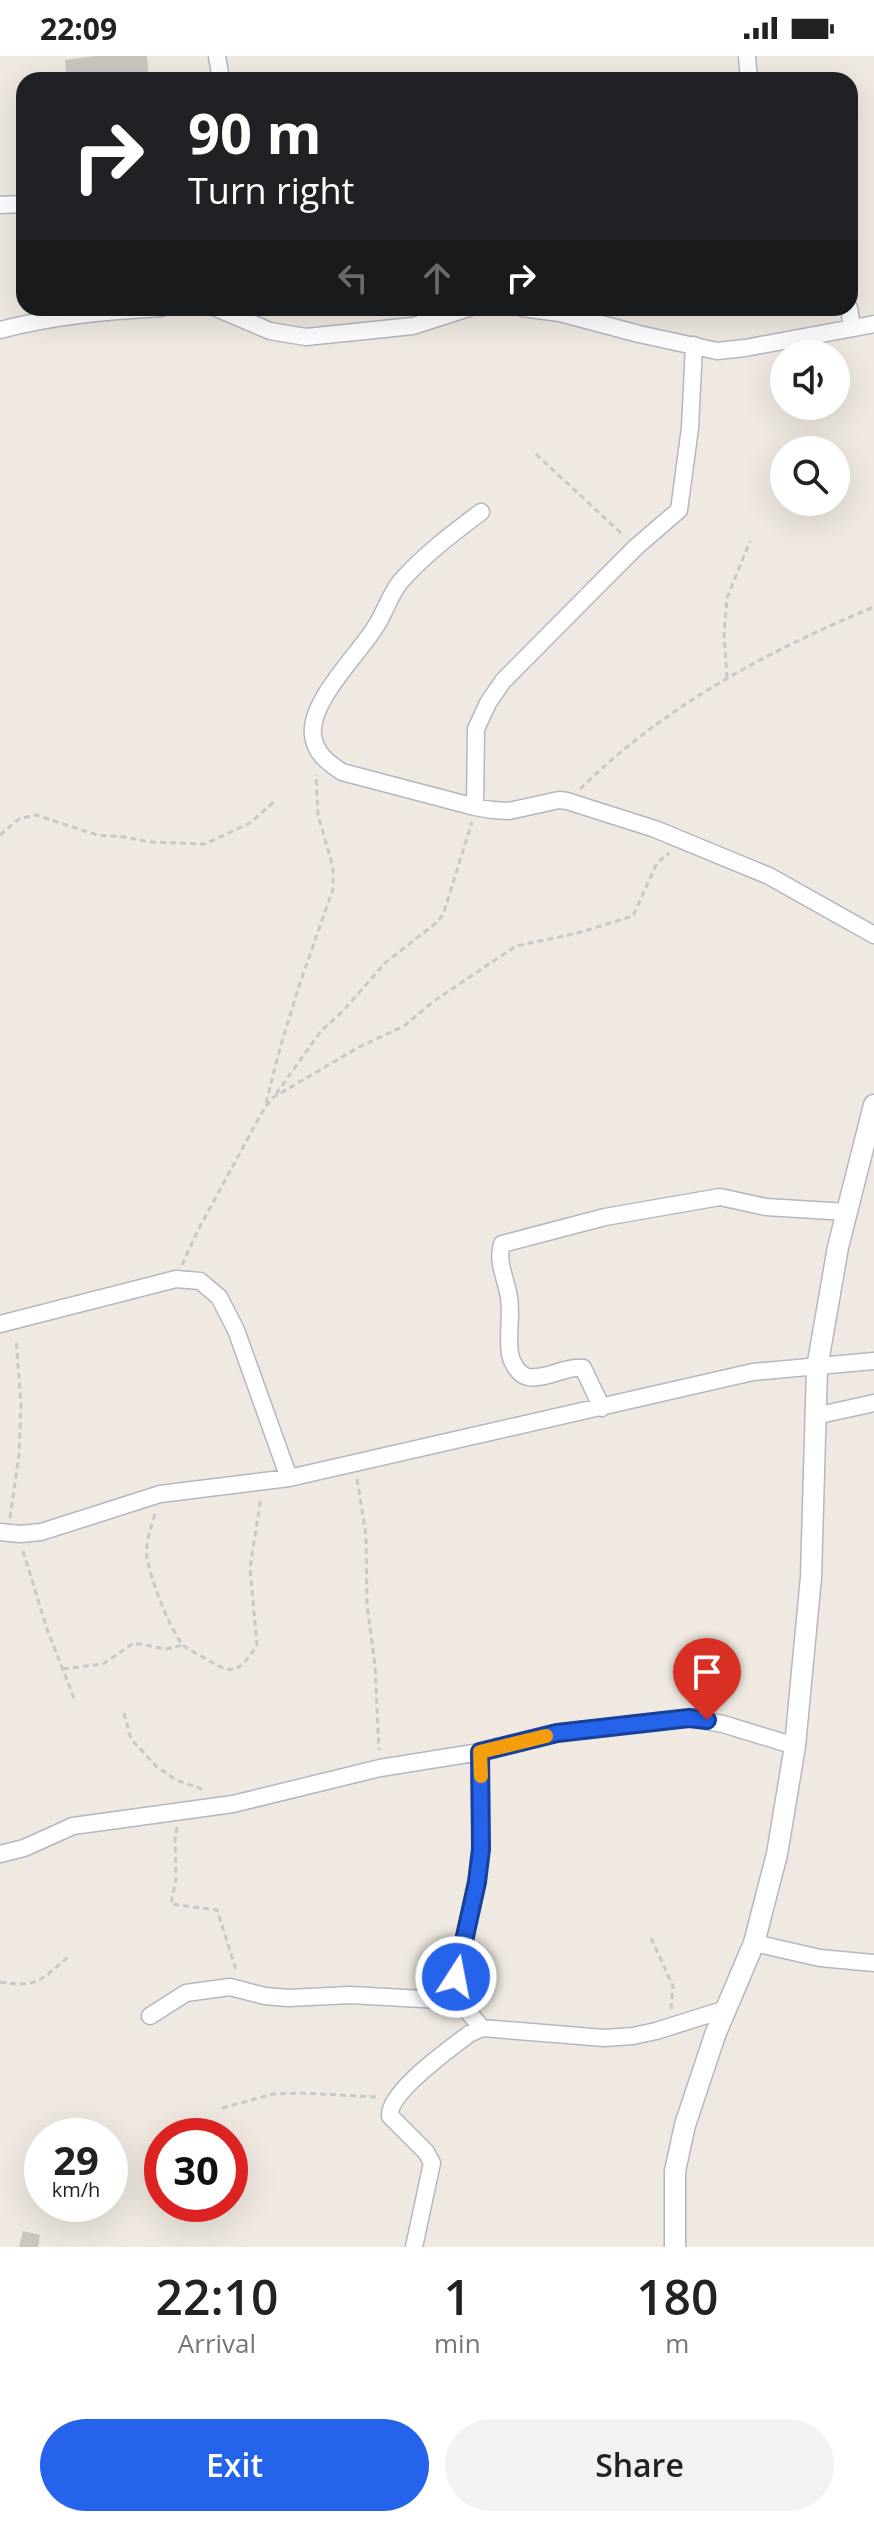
<!DOCTYPE html>
<html lang="en">
<head>
<meta charset="utf-8">
<style>
  :root { --surface:#fff; --page:#f2f2f2; --text:#222; --muted:#767676; --accent:#2563eb }
  body { margin:0; font-family:"Open Sans",sans-serif; background:var(--page); color:var(--text); height:100vh; display:flex; flex-direction:column; font-size:30px; white-space:nowrap }
  * { box-sizing:border-box; margin:0 }
  p { font-size:26px; color:var(--muted) }
  .icon { flex:none; width:44px; height:44px; fill:none; stroke:currentColor; stroke-width:2; stroke-linecap:round; stroke-linejoin:round }
  .map { position:relative; height:2191px; overflow:hidden }
  .sheet { display:flex; flex-direction:column; background:var(--surface); flex:1 }
  .sheet>* { flex:none }
  .guide { position:absolute; left:16px; top:16px; width:842px; height:244px; border-radius:24px; box-shadow:0 8px 32px #0002; background:#202124; color:#fff; overflow:hidden }
  .tools { position:absolute; left:770px; top:284px; display:grid; gap:16px }
  .tools a { display:grid; place-items:center; width:80px; height:80px; border-radius:50%; background:var(--surface); box-shadow:0 8px 32px #0002; font-size:40px }
  .speed { position:absolute; left:24px; top:2062px; display:flex; gap:16px; font-size:40px; font-weight:700; text-align:center }
  .speed>* { display:grid; place-content:center; width:104px; height:104px; border-radius:50%; background:var(--surface); box-shadow:0 8px 32px #0002; line-height:1 }
  .speed small { font-size:20px; font-weight:400 }
  .speed .limit { border:12px solid #d22; background:#fff; color:#111 }
  .pin { position:absolute; display:grid; place-items:center; width:68px; height:68px; color:#fff; margin:-82px -34px; border-radius:50% 50% 50% 0; rotate:-45deg; box-shadow:0 0 8px #0007 }
  .pin .icon { rotate:45deg }
  .me { position:absolute; width:88px; margin:-44px; rotate:11deg; stroke-linejoin:round; filter:drop-shadow(0 0 6px #0008) }
  .turn { display:flex; align-items:center; gap:28px; height:168px; padding:0 40px; font-size:36px }
  .turn .icon { width:104px; height:104px; stroke-width:2.5 }
  .turn b { display:block; font-size:56px; line-height:68px }
  .lanes { display:flex; align-items:center; height:76px; padding:0 40px; background:#0003; justify-content:center; gap:40px; direction:ltr }
  .lanes .off { opacity:.35 }
  .eta { display:flex; justify-content:space-evenly; align-items:center; height:136px; text-align:center }
  .eta b { font-size:48px; font-weight:600; line-height:56px }
  .action { display:flex; gap:16px; margin-top:auto; padding:16px 40px }
  .action a { flex:1; height:92px; border-radius:48px; background:var(--accent); color:#fff; font-size:32px; font-weight:600; line-height:92px; text-align:center }
  .action a+a { background:var(--page); color:var(--text) }
  .status { display:flex; justify-content:space-between; align-items:center; height:56px; padding:0 40px; background:var(--surface); direction:ltr }
  .status svg { height:22px; fill:currentColor }
  .map>svg:first-child { display:block }
  .building { fill:#cbc7bf }
  .lines { fill:none; stroke-linecap:round; stroke-linejoin:round }
  .minor-casing { stroke:#b4b7c1; stroke-width:19 }
  .tertiary-casing { stroke:#b4b7c1; stroke-width:23 }
  .path { stroke:#c9c9c9; stroke-width:3; stroke-dasharray:6 4; stroke-linecap:butt }
  .minor { stroke:#fff; stroke-width:16 }
  .tertiary { stroke:#fff; stroke-width:20 }
  .route-casing { stroke:#184099; stroke-width:20 }
  .route { stroke:#2563eb; stroke-width:14 }
  .slow { stroke:#f59e0b; stroke-width:14 }
</style>
</head>
<body>
<div class="status"><b>22:09</b><svg viewBox="0 0 49 12"><path d="M0 12V9h3v3zM5 12V6h3v6zM10 12V3h3v9zM15 12V0h3v12zM26 1h20v11H26zM47 4h2v5h-2z"/></svg></div>
<div class="map">
<svg width="874" height="2191" viewBox="0 0 874 2191">
  <rect width="100%" height="100%" fill="#efe9e1"/>
  <!-- building -->
  <path class="building" d="M94 0H147L149 24H116L115 20 67 24 65 4Z
    M23 2175 40 2179 38 2191H19Z"/>
  <g class="lines">
    <defs>
      <path id="minor" d="M217 0 221 24
        M747 0 749 24
        M0 149 24 148
        M216 252 270 275 306 281 413 270 469 252
        M522 252 560 257 639 278 717 295 745 292 874 268
        M849 252 852 272
        M0 274C53 260 107 255 161 252
        M481 456C453 477 425 498 401 525 389 539 385 558 374 573 357 600 309 646 313 679 315 697 327 706 342 716L475 751 492 754 509 755 559 744 567 745 655 773 769 820 874 879
        M475 751 476 673 488 647 503 625 636 491 679 454 690 372 694 289
        M0 1268 176 1223 200 1225 219 1241 236 1274 289 1422
        M602 1352 583 1312C565 1310 546 1324 528 1321 519 1319 512 1308 510 1298 507 1280 512 1261 509 1242 507 1224 496 1207 502 1188L605 1161 720 1141 766 1151 847 1156
        M815 1360 874 1347
        M0 1476 20 1478 41 1476 160 1438 289 1422 753 1316 874 1305
        M480 1696 481 1793 477 1826 456 1921 459 1945 482 1972
        M0 1798 24 1792 73 1770 233 1748 380 1712 480 1696 557 1677 689 1662 723 1668 795 1690
        M754 1887 820 1902 874 1907
        M150 1960 186 1937 230 1931 265 1940 288 1942 350 1939 459 1945
        M414 2191 432 2107 426 2096 390 2060C388 2036 450 1993 469 1978L482 1972 604 1982 633 1980 656 1975 726 1953"/>
      <path id="tertiary" d="M675 2191V2115L685 2069 715 1979 754 1887 777 1798 795 1690 811 1521 817 1312 838 1191 874 1049"/>
    </defs>
    <!-- minor casing -->
    <use href="#minor" class="minor-casing"/>
    <!-- tertiary casing -->
    <use href="#tertiary" class="tertiary-casing"/>
    <!-- path -->
    <path class="path" d="M536 398 624 480
      M727 622 724 577 727 542 750 485
      M580 733C663 651 767 595 874 551
      M0 779 19 763 36 759 97 779 124 781 150 786 205 788 250 767 276 744
      M276 1038 321 975 342 956 385 907 436 867 443 859 472 766
      M266 1047 280 992 300 927 333 833V811L318 759 316 719
      M182 1209 198 1174 265 1051 274 1041 359 991 404 970 434 945 516 890 578 877 633 860 657 807 669 797
      M357 1423 366 1479 367 1549 375 1609 379 1694
      M155 1458C151 1471 145 1487 147 1501 150 1522 169 1571 182 1588 187 1593 196 1597 203 1601 231 1619 238 1619 257 1589L250 1512 261 1442
      M10 1462 19 1399 21 1348 16 1283
      M23 1495 47 1573 74 1642
      M63 1613 103 1608 134 1587 166 1593 183 1589
      M124 1657 131 1683 156 1710 176 1724 205 1734
      M177 1771 175 1783 176 1823 171 1848 217 1854 236 1914
      M651 1882 673 1930 671 1953
      M0 1926C38 1932 41 1924 68 1901
      M222 2052 273 2038 302 2037 376 2041"/>
    <!-- minor -->
    <use href="#minor" class="minor"/>
    <!-- tertiary -->
    <use href="#tertiary" class="tertiary"/>
  </g>
  <g class="lines">
    <defs>
      <path id="route" d="M456 1921 477 1826 481 1793 480 1696 557 1677 689 1662 707 1664"/>
    </defs>
    <!-- route casing -->
    <use href="#route" class="route-casing"/>
    <!-- route -->
    <use href="#route" class="route"/>
    <!-- slow -->
    <path class="slow" d="M481 1720 480 1696 546 1680"/>
  </g>
</svg>
<div class="tools">
<a><svg class="icon" aria-label="sound" viewBox="0 0 24 24"><path d="M4 9h4l5-4v14l-5-4H4zM17 9q2 3 0 6"/></svg></a>
<a><svg class="icon" aria-label="search" viewBox="0 0 24 24"><circle cx="10" cy="10" r="6"/><path d="M15 15l6 6"/></svg></a>
</div>
<div class="speed"><div>29<small>km/h</small></div><div class="limit">30</div></div>
<div class="pin" style="left:707px;top:1664px;background:#d93025"><svg class="icon" aria-label="arrive" viewBox="0 0 24 24"><path d="M6 21V4h12l-3 4 3 4H6"/></svg></div>
<svg class="me" style="left:456px;top:1921px" viewBox="-20 -20 40 40"><circle r="17" fill="#2563eb" stroke="#fff" stroke-width="3"/><path d="M0-11L8 9 0 5-8 9z" fill="#fff"/></svg>
<div class="guide">
<div class="turn"><svg class="icon" aria-label="right" viewBox="0 0 24 24"><path d="M7 20v-9h11M14 6l5 5-5 5"/></svg><div><b>90 m</b>Turn right</div></div>
<div class="lanes"><svg class="icon off" aria-label="left" viewBox="0 0 24 24"><path d="M17 20v-9H6M10 6l-5 5 5 5"/></svg><svg class="icon off" aria-label="ahead" viewBox="0 0 24 24"><path d="M12 20V5M6 11l6-6 6 6"/></svg><svg class="icon" aria-label="right" viewBox="0 0 24 24"><path d="M7 20v-9h11M14 6l5 5-5 5"/></svg></div>
</div>
</div>
<section class="sheet">
<div class="eta">
<div><b>22:10</b><p>Arrival</p></div>
<div><b>1</b><p>min</p></div>
<div><b>180</b><p>m</p></div>
</div>
<div class="action"><a>Exit</a><a>Share</a></div>
</section>
</body>
</html>
